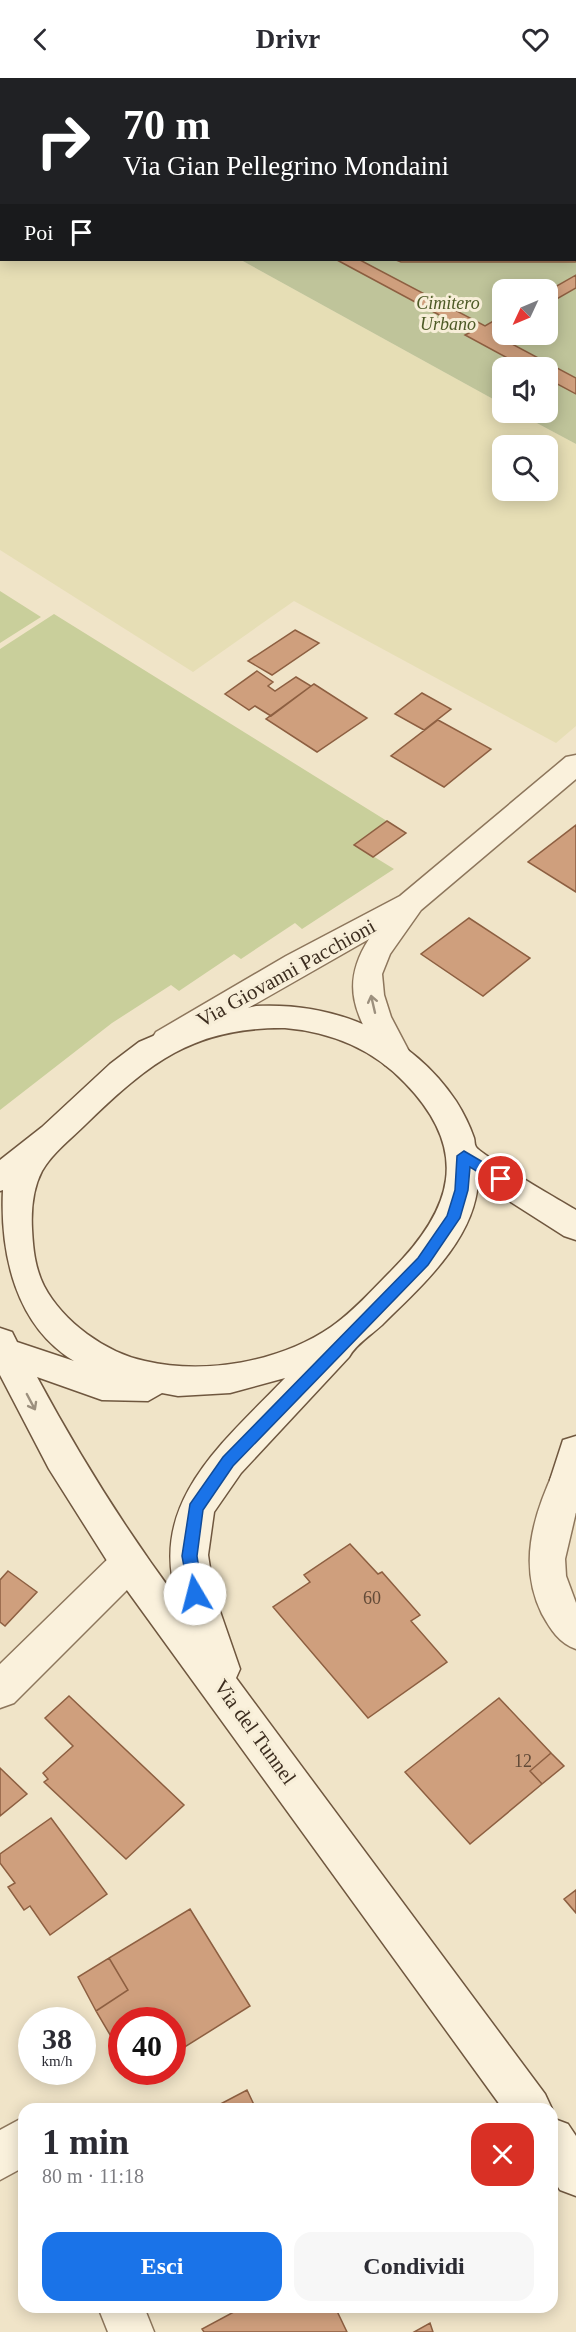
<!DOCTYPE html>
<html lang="it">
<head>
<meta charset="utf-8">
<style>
  :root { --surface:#fff; --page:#f7f7f7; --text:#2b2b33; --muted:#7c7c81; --accent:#1a73e8 }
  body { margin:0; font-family:"Times New Roman",serif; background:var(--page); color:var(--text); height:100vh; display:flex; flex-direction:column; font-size:22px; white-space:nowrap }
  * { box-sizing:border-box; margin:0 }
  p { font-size:20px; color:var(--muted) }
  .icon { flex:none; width:33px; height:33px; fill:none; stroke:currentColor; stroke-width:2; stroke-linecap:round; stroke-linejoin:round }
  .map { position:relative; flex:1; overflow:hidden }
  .drawer { position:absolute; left:18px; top:2025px; width:540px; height:210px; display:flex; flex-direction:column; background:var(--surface); border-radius:18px; box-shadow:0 3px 15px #0003 }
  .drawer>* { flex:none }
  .guide { position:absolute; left:0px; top:0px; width:576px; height:183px; box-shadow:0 3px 15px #0003; background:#202124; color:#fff; overflow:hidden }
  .needle { width:39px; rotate:226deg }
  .buttons { position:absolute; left:492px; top:201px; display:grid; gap:12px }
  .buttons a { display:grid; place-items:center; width:66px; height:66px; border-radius:12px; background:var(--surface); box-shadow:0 3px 15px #0003; font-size:30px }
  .speed { position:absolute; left:18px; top:1929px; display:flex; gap:12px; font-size:30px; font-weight:700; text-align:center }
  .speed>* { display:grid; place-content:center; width:78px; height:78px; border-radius:50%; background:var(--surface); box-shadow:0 3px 15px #0003; line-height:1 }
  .speed small { font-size:15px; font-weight:400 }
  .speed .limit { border:9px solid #d22; background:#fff; color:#111 }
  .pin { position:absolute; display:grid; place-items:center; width:51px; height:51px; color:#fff; margin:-26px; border:3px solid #fff; border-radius:50%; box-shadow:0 2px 6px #0007 }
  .me { position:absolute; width:66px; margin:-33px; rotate:352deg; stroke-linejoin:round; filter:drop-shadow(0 0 4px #0008) }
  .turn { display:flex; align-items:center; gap:21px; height:126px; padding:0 24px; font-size:27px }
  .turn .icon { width:78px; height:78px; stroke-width:2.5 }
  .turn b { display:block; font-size:42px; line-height:51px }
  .then { display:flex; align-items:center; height:57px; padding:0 24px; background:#0003; gap:12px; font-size:22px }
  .round { display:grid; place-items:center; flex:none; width:63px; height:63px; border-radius:18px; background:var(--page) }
  .head { display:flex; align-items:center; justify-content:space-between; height:102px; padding:0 24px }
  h1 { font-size:36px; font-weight:600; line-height:45px }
  .button { display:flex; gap:12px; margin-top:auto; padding:12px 24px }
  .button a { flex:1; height:69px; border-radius:18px; background:var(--accent); color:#fff; font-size:24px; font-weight:600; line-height:69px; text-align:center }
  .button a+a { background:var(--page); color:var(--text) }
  header { display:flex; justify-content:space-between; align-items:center; height:78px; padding:0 24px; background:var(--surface); font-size:27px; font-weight:600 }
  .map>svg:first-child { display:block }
  .farmland { fill:#e6deb5; fill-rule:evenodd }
  .green { fill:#c9cf9b }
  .cemetery { fill:#bfc49a; fill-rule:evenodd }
  .building { fill:#cf9f7d; stroke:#8d5f41; stroke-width:1.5 }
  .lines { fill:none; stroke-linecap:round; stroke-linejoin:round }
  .street-casing { stroke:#8d765c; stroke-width:3 }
  .secondary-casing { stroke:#6f573f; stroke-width:3 }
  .street { fill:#faf1dc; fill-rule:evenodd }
  .secondary { fill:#faf1dc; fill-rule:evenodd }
  .oneway { stroke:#9c907e }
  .route { fill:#1a73e8; stroke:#114b97; stroke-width:1.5 }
  .labels { text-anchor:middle; stroke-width:6; stroke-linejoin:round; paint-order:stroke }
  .far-park-label { font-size:18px; font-style:italic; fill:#4d5a26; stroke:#f7eed8 }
  .number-label { font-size:18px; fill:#624a37 }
  .street-label { font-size:21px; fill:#3d2e20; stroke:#f7eed8 }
</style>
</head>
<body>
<header><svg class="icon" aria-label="back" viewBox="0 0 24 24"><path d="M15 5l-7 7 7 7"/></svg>Drivr<svg class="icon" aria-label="heart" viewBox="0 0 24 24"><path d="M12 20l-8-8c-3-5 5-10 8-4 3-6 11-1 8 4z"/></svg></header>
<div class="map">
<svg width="576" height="2254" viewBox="0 0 576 2254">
  <rect width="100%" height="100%" fill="#f0e4c8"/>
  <!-- farmland -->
  <path class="farmland" d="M0 49 2 182H241L502 326V334L518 335 576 366V648L556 665 294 523 193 594 0 472ZM502 368H548V412H502Z"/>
  <!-- green -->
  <path class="green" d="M0 513 41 539 0 565Z
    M54 536 387 743 355 767 394 791 302 851 295 845 241 881 234 876 179 913 171 907 112 945 0 1032V571Z"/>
  <!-- cemetery -->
  <path class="cemetery" d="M0 0H576V366L518 335 548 334V290H502V326L241 182H574V2H2L1 50ZM502 212H548V256H502Z"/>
  <!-- building -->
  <path class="building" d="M574 174 576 184H401L396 182H574Z
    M337 182H360L485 248 502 238V251L493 256 576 300V316L548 301V290H526L465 257 471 254Z
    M576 197V210L548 226V213Z
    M295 552 319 565 272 597 248 583Z
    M257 593 273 604 268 608 275 613 296 599 311 608 271 638 255 628 249 632 225 616Z
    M314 606 367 640 317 674 266 641Z
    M422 615 451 631 424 652 395 636Z
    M438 642 491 671 444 709 391 678Z
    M387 743 406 755 373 779 354 767Z
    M576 747V814L528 784Z
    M469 840 530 880 483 918 421 876Z
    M350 1466 378 1496 382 1494 420 1537 411 1543 447 1584 368 1640 273 1529 310 1504 304 1497Z
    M8 1493 37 1514 5 1548 0 1544V1502Z
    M69 1618 184 1727 126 1781 44 1704 48 1701 43 1695 73 1668 45 1640Z
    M499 1620 551 1675 530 1693 542 1706 470 1766 405 1694Z
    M551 1675 564 1688 542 1706 530 1693Z
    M0 1690 27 1716 0 1738Z
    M51 1740 107 1816 50 1857 30 1828 24 1832 8 1809 15 1805 0 1785V1776Z
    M576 1812V1835L564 1821Z
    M190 1831 250 1928 172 1977V1942H122V1977L96 1933 128 1912 109 1880Z
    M109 1880 128 1912 96 1933 78 1899Z
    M247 2012 256 2031H211Z
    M243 2229H335L347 2254H204L202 2251Z
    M430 2245 433 2254H414Z"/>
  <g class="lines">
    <defs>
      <path id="street" d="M347 0H369L370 2H348Z
        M574 102H576V114H574Z
        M576 677V701L421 832 390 876 382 896 384 917 391 939 412 979 407 987 396 991 385 987C359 941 337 911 369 861L178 970 167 974 156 970 151 962 156 954 286 878 400 818 566 679Z
        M568 1386 576 1389V1434L565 1481 566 1498 576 1525V1571C559 1565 551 1552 542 1536 518 1487 533 1438 555 1391Z
        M129 1468 142 1473 148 1485 142 1497 14 1625 0 1630V1586L116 1473Z
        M24 2039V2089L0 2102V2052Z
        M98 2229H144L154 2254H108Z"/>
      <path id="secondary" d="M256 928C336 924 411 956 456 1023 463 1034 470 1048 474 1060 475 1063 474 1066 476 1069 480 1076 562 1124 576 1132V1162L564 1158 478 1103C475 1162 421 1208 382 1247 371 1257 356 1266 349 1279L241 1395 214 1434 208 1477 214 1516 240 1591 236 1600 545 2016 552 2031H503L116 1497 49 1391 0 1297V1250L12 1254 17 1264 74 1283C16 1248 0 1177 3 1112L0 1113V1082L42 1049 110 986 139 964 186 944ZM285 950C331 954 373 971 405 1005 471 1073 453 1131 391 1193 372 1212 354 1233 331 1249 280 1284 205 1297 145 1283 106 1275 63 1244 44 1208 35 1190 33 1171 32 1151 31 1132 33 1110 42 1093 52 1075 72 1060 86 1046 149 985 193 949 285 950ZM37 1299 102 1322 148 1323 162 1315 178 1318 230 1315 285 1300C226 1362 145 1425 178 1522 125 1451 79 1377 37 1299Z
        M576 1358V1435L563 1430 550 1402 563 1362Z
        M552 2040 568 2046 576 2058V2118L560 2112 552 2100Z"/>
    </defs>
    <!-- street casing -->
    <use href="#street" class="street-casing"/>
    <!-- secondary casing -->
    <use href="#secondary" class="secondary-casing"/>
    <!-- street -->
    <use href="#street" class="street"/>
    <!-- secondary -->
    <use href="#secondary" class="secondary"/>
  </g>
  <!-- one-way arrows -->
  <defs><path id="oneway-shaft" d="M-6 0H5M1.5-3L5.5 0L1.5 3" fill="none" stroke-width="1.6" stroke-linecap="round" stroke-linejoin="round" transform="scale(1.5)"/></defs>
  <g class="oneway">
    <use href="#oneway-shaft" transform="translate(373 926) rotate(-103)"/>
    <use href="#oneway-shaft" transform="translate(31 1324) rotate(62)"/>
  </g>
  <!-- route -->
  <path class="route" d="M464 1073 505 1097V1105H496L470 1089 468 1112 460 1140 428 1187 233 1388 203 1432 197 1478 203 1516 201 1521H190L182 1478 190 1426 223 1379 418 1180 447 1138 455 1112 457 1078Z"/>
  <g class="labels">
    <!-- far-park labels -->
    <g class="far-park-label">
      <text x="448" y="231">Cimitero<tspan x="448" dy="21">Urbano</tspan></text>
    </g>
    <!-- number labels -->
    <g class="number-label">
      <text x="372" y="1526">60</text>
      <text x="523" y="1689">12</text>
    </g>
    <!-- street labels -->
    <g class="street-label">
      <text transform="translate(286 895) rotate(-29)" y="7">Via Giovanni Pacchioni</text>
      <text transform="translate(255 1654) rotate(54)" y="7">Via del Tunnel</text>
    </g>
  </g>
</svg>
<div class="buttons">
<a><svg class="needle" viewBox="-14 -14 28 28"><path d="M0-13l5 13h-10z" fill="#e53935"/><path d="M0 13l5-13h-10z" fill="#7c7c81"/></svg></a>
<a><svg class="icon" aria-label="sound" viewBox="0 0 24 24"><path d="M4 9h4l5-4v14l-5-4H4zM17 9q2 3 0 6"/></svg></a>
<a><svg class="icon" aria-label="search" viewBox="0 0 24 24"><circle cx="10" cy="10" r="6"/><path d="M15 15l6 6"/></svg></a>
</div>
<div class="speed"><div>38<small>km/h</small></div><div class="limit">40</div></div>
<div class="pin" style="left:501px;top:1101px;background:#d93025"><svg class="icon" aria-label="arrive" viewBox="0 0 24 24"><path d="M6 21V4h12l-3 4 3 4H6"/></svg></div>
<svg class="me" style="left:195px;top:1516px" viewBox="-20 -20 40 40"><circle r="19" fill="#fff"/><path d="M0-13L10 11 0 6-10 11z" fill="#1a73e8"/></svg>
<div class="guide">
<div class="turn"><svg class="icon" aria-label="right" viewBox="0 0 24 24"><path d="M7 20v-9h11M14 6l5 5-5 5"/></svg><div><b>70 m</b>Via Gian Pellegrino Mondaini</div></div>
<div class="then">Poi<svg class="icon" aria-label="arrive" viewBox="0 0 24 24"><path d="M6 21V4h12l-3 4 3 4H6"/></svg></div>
</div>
<section class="drawer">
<div class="head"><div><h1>1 min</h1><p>80 m · 11:18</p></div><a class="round" style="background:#d93025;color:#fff"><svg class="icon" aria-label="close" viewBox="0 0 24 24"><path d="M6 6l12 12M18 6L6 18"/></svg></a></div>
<div class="button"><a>Esci</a><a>Condividi</a></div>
</section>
</div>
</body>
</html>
